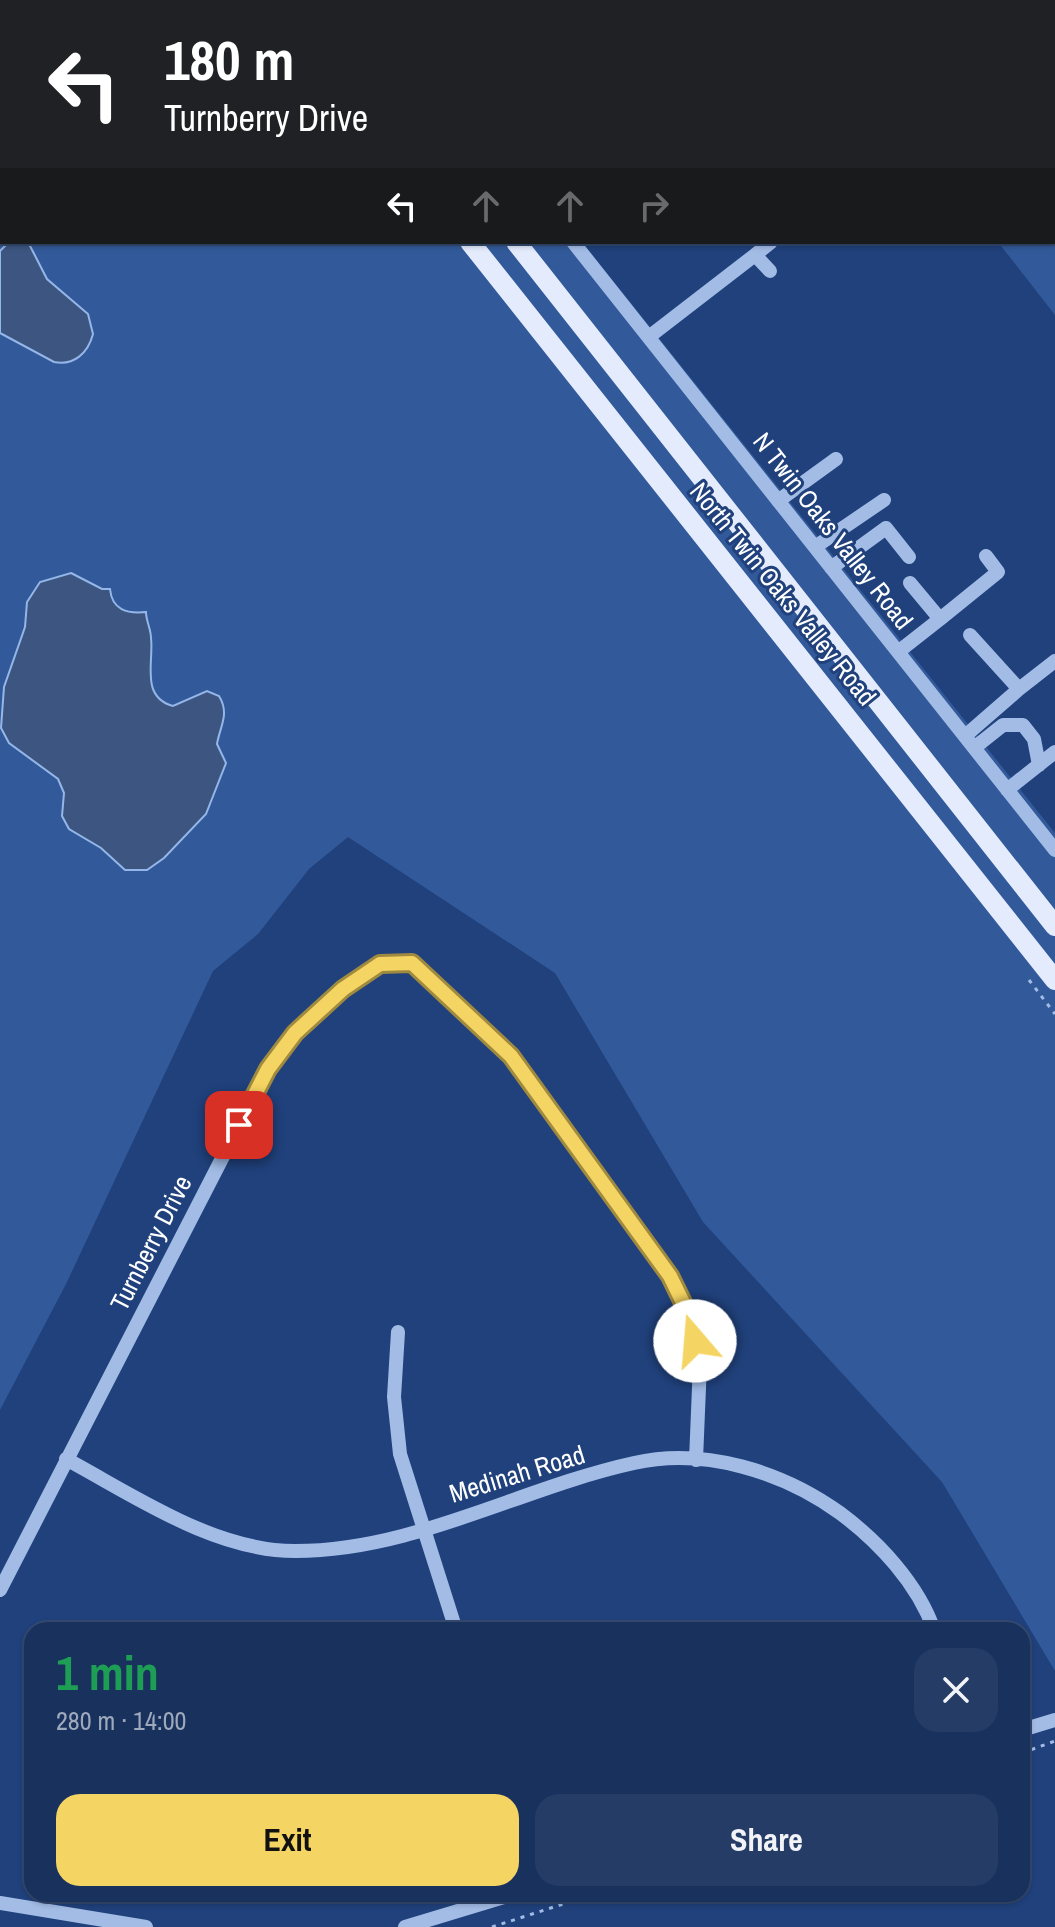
<!DOCTYPE html>
<html lang="en">
<head>
<meta charset="utf-8">
<style>
  :root { --surface:#18315d; --page:#253d66; --text:#f1f3f6; --muted:#9fa9bc; --line:#364c72; --accent:#f4d462 }
  body { margin:0; font-family:"Archivo Narrow",sans-serif; background:var(--page); color:var(--text); height:100vh; display:flex; flex-direction:column; font-size:30px; white-space:nowrap }
  * { box-sizing:border-box; margin:0 }
  p { font-size:26px; color:var(--muted) }
  .icon { flex:none; width:44px; height:44px; fill:none; stroke:currentColor; stroke-width:2; stroke-linecap:round; stroke-linejoin:round }
  .map { position:relative; flex:1; overflow:hidden }
  .details { position:absolute; left:24px; top:1622px; width:1006px; height:280px; display:flex; flex-direction:column; background:var(--surface); border-radius:24px; box-shadow:0 2px 6px #0004,0 0 0 2px var(--line) }
  .details>* { flex:none }
  .guide { position:absolute; left:0px; top:0px; width:1056px; height:244px; box-shadow:0 2px 6px #0004,0 0 0 2px var(--line); background:#202124; color:#fff; overflow:hidden }
  .pin { position:absolute; display:grid; place-items:center; width:68px; height:68px; color:#fff; margin:-34px; border-radius:16px; box-shadow:0 4px 12px #0006 }
  .me { position:absolute; width:88px; margin:-44px; rotate:342deg; stroke-linejoin:round; filter:drop-shadow(0 0 6px #0008) }
  .turn { display:flex; align-items:center; gap:28px; height:168px; padding:0 32px; font-size:36px }
  .turn .icon { width:104px; height:104px; stroke-width:2.5 }
  .turn b { display:block; font-size:56px; line-height:68px }
  .lanes { display:flex; align-items:center; height:76px; padding:0 32px; background:#0003; justify-content:center; gap:40px; direction:ltr }
  .lanes .off { opacity:.35 }
  .round { display:grid; place-items:center; flex:none; width:84px; height:84px; border-radius:24px; background:var(--page) }
  .summary { display:flex; align-items:center; justify-content:space-between; height:136px; padding:0 32px }
  h1 { font-size:48px; font-weight:700; line-height:60px; color:#1e9e55 }
  .action { display:flex; gap:16px; margin-top:auto; padding:16px 32px }
  .action a { flex:1; height:92px; border-radius:24px; background:var(--accent); color:#111; font-size:32px; font-weight:700; line-height:92px; text-align:center }
  .action a+a { background:var(--page); color:var(--text) }
  .map>svg:first-child { display:block }
  .green { fill:#325a9a }
  .water { fill:#3d5681; stroke:#95b6e8; stroke-width:2 }
  .lines { fill:none; stroke-linecap:round; stroke-linejoin:round }
  .path { stroke:#a2bce6; stroke-width:3; stroke-dasharray:4 6; stroke-linecap:butt }
  .minor { stroke:#a2bce6; stroke-width:14 }
  .major { stroke:#e3ebfd; stroke-width:20 }
  .route-casing { stroke:#9f8a40; stroke-width:20 }
  .route { stroke:#f4d462; stroke-width:14 }
  .labels { text-anchor:middle; stroke-width:6; stroke-linejoin:round; paint-order:stroke }
  .street-label { font-size:26px; fill:#fff; stroke:#20417c }
</style>
</head>
<body>
<div class="map">
<svg width="1055" height="1927" viewBox="0 0 1055 1927">
  <rect width="100%" height="100%" fill="#20417c"/>
  <!-- green -->
  <path class="green" d="M0 0H386L2 2V242H582L1055 833V1671L942 1482 703 1222 555 973 348 837 309 869 258 934 213 971 66 1284 0 1410Z
    M891 0H1055V315L998 242H1054V2Z"/>
  <!-- water -->
  <path class="water" d="M9 242H28L47 279 88 314 93 334C88 353 74 366 54 362L0 333V251Z
    M71 573 102 589H110C112 610 127 614 146 612 146 621 151 629 151 638 154 662 140 697 173 706L207 691 219 696C230 714 220 726 217 744L226 763 206 814 164 858 147 870H125L101 848 69 829 62 816 64 793 58 779 9 743 1 728 4 687 25 627 27 602 40 582Z"/>
  <g class="lines">
    <!-- path -->
    <path class="path" d="M246 0 248 2
      M1029 980 1055 1014
      M1022 1753 1055 1741
      M492 1927 594 1894"/>
    <!-- minor -->
    <path class="minor" d="M389 0 390 2
      M959 0 960 2
      M573 242 1055 850
      M755 255 771 242
      M650 336 755 255 770 271
      M778 501 836 459
      M815 547 884 500
      M831 568 886 528 909 557
      M940 619 998 572 986 556
      M898 652 940 619 910 583
      M1019 689 1055 661
      M965 736 1019 689 970 635
      M974 748 1003 725H1023L1034 739 1039 765
      M1007 790 1055 752
      M398 1332 394 1397 400 1454 456 1630
      M66 1459C135 1496 214 1551 295 1551 414 1551 520 1488 634 1463 705 1447 783 1472 840 1513 879 1542 918 1584 934 1630
      M0 1590 268 1069C300 1026 353 957 412 963L511 1056 670 1276 691 1319 700 1363 696 1460
      M1022 1730 1055 1720
      M0 1903 146 1927
      M405 1927 514 1894"/>
    <!-- major -->
    <path class="major" d="M277 0 278 2
      M321 0 323 2
      M470 242 1055 980
      M516 242 1055 926"/>
  </g>
  <g class="lines">
    <defs>
      <path id="route" d="M239 1125 268 1069 295 1033 343 989 380 964 412 963 511 1056 670 1276 691 1319 695 1341"/>
    </defs>
    <!-- route casing -->
    <use href="#route" class="route-casing"/>
    <!-- route -->
    <use href="#route" class="route"/>
  </g>
  <g class="labels">
    <!-- street labels -->
    <g class="street-label">
      <text transform="translate(833 531) rotate(52)" y="9">N Twin Oaks Valley Road</text>
      <text transform="translate(783 594) rotate(51)" y="9">North Twin Oaks Valley Road</text>
      <text transform="translate(151 1243) rotate(-63)" y="9">Turnberry Drive</text>
      <text transform="translate(517 1474) rotate(-17)" y="9">Medinah Road</text>
    </g>
  </g>
</svg>
<div class="pin" style="left:239px;top:1125px;background:#d93025"><svg class="icon" aria-label="arrive" viewBox="0 0 24 24"><path d="M6 21V4h12l-3 4 3 4H6"/></svg></div>
<svg class="me" style="left:695px;top:1341px" viewBox="-20 -20 40 40"><circle r="19" fill="#fff"/><path d="M0-13L10 11 0 6-10 11z" fill="#f4d462"/></svg>
<div class="guide">
<div class="turn"><svg class="icon" aria-label="left" viewBox="0 0 24 24"><path d="M17 20v-9H6M10 6l-5 5 5 5"/></svg><div><b>180 m</b>Turnberry Drive</div></div>
<div class="lanes"><svg class="icon" aria-label="left" viewBox="0 0 24 24"><path d="M17 20v-9H6M10 6l-5 5 5 5"/></svg><svg class="icon off" aria-label="ahead" viewBox="0 0 24 24"><path d="M12 20V5M6 11l6-6 6 6"/></svg><svg class="icon off" aria-label="ahead" viewBox="0 0 24 24"><path d="M12 20V5M6 11l6-6 6 6"/></svg><svg class="icon off" aria-label="right" viewBox="0 0 24 24"><path d="M7 20v-9h11M14 6l5 5-5 5"/></svg></div>
</div>
<section class="details">
<div class="summary"><div><h1>1 min</h1><p>280 m · 14:00</p></div><a class="round"><svg class="icon" aria-label="close" viewBox="0 0 24 24"><path d="M6 6l12 12M18 6L6 18"/></svg></a></div>
<div class="action"><a>Exit</a><a>Share</a></div>
</section>
</div>
</body>
</html>
